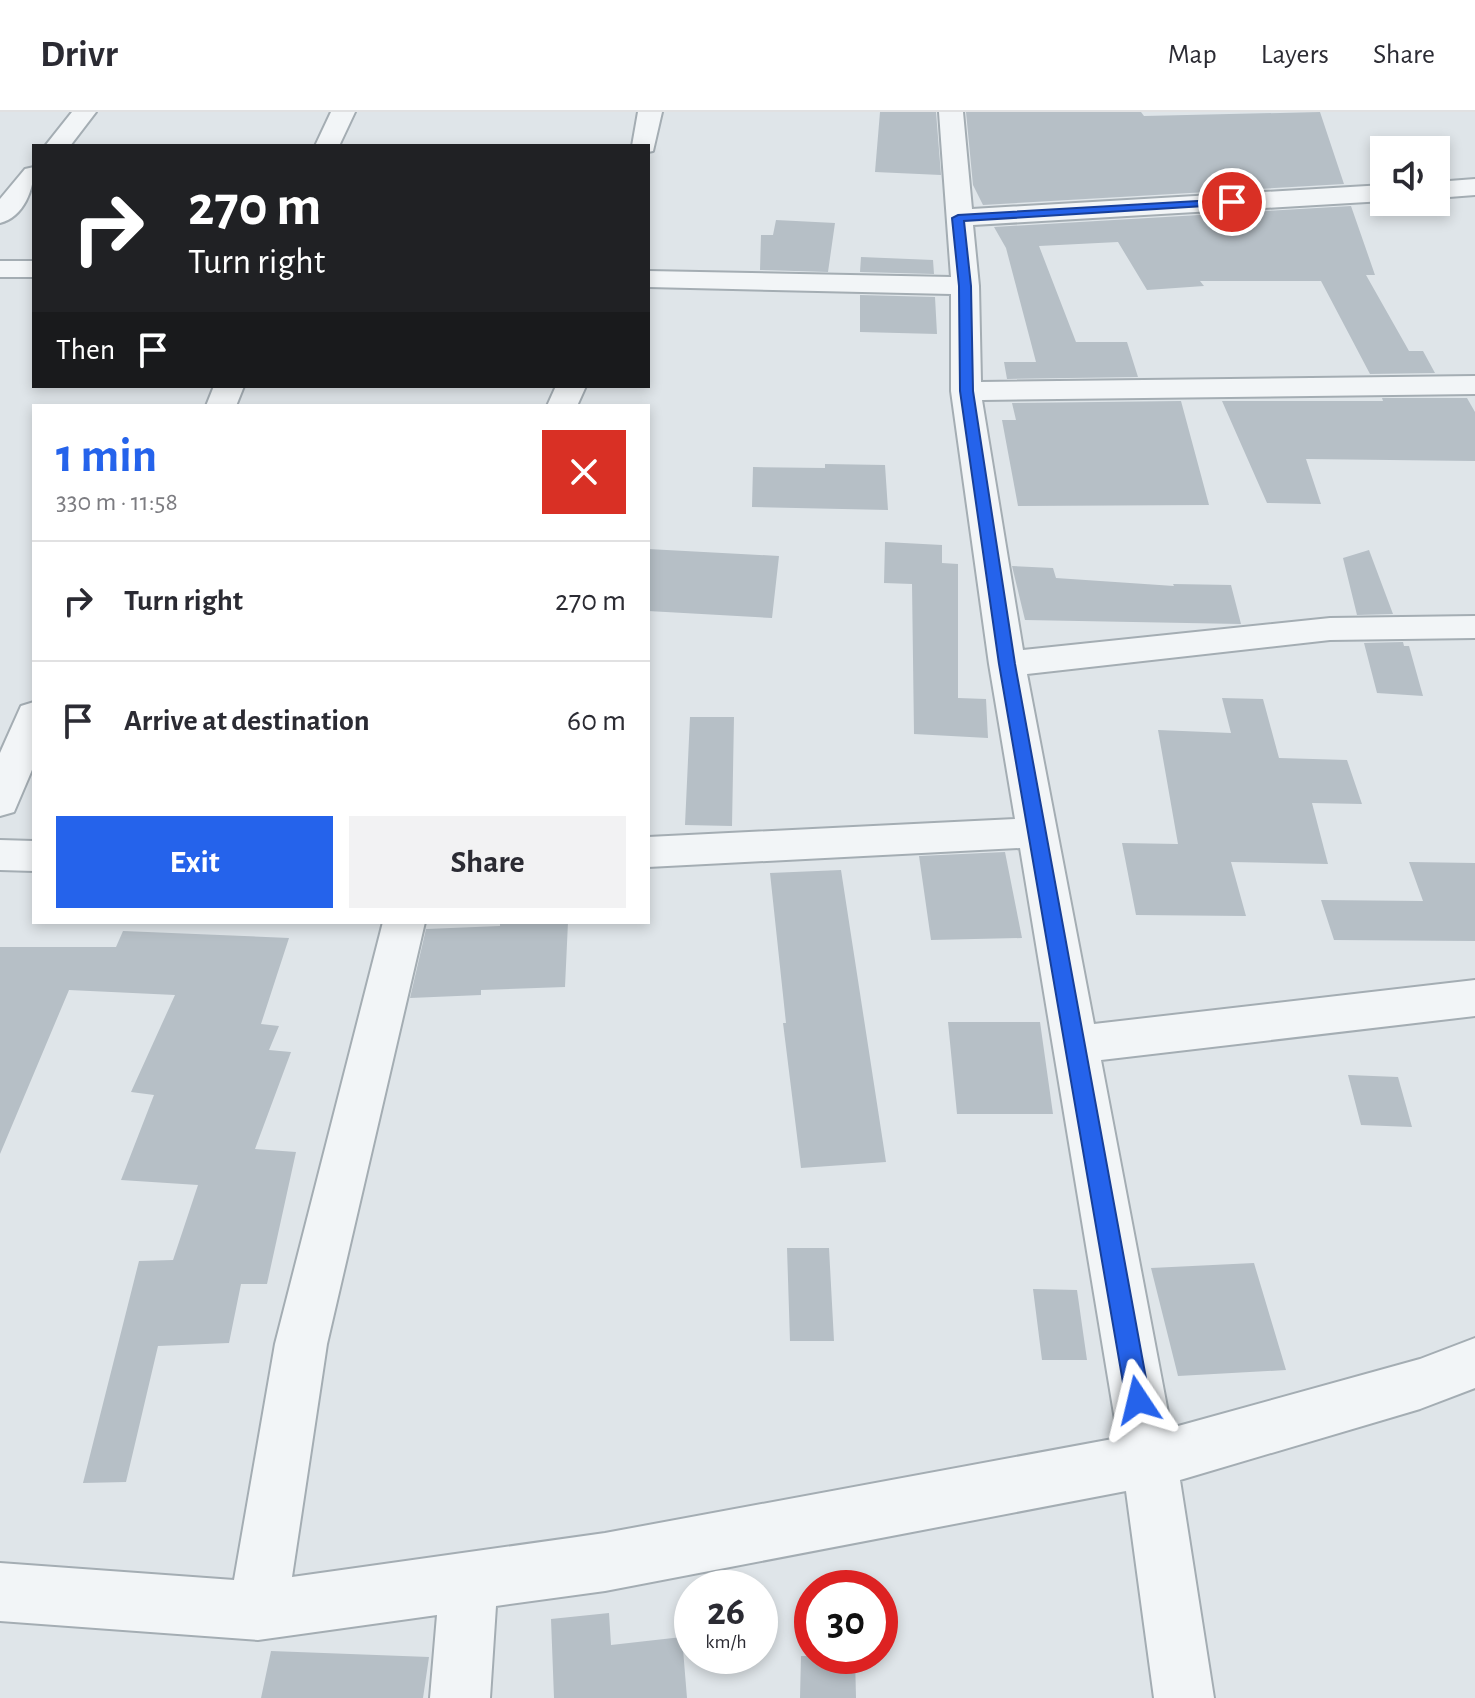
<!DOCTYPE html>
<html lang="en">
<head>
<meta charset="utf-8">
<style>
  :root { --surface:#fff; --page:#f2f2f3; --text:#2b2b33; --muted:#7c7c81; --line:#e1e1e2; --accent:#2563eb }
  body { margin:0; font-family:"Alegreya Sans",sans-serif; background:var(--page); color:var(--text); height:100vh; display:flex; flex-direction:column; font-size:30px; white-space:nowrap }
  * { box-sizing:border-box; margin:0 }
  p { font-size:26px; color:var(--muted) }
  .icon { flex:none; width:44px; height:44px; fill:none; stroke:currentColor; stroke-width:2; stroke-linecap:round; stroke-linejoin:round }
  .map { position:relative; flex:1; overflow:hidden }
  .side { position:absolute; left:32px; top:292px; width:618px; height:520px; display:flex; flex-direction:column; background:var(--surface); border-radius:0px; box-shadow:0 4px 12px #0003 }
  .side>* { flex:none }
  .top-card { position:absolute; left:32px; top:32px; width:618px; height:244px; border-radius:0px; box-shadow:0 4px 12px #0003; background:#202124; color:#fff; overflow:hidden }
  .fabs { position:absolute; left:1370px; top:24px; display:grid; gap:16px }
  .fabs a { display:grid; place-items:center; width:80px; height:80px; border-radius:0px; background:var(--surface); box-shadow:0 4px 12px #0003; font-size:40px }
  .speed { position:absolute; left:674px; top:1458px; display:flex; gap:16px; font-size:40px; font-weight:700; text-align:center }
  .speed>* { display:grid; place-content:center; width:104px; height:104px; border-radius:50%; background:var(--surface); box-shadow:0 4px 12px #0003; line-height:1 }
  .speed small { font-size:20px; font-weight:400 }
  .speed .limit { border:12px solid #d22; background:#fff; color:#111 }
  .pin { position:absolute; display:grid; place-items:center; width:68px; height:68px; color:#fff; margin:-34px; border:4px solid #fff; border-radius:50%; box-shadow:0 2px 8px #0007 }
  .me { position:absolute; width:88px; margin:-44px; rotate:350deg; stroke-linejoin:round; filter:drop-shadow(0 0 6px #0008) }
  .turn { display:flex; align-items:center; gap:28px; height:168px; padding:0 24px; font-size:36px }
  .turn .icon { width:104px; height:104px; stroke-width:2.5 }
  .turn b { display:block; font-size:56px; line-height:68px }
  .then { display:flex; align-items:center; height:76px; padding:0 24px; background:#0003; gap:16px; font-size:30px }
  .round { display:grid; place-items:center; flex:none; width:84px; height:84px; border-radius:0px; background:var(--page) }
  .overview { display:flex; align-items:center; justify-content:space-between; height:136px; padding:0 24px }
  h1 { font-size:48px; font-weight:700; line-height:60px; color:var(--accent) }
  .primary-button { display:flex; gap:16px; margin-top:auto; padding:16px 24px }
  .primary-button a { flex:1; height:92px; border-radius:0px; background:var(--accent); color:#fff; font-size:32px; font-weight:700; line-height:92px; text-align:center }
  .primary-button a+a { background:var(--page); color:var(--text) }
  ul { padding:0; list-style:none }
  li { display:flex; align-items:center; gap:24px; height:120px; padding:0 24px; border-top:2px solid var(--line) }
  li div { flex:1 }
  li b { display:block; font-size:30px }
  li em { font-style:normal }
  header { display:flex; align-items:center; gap:48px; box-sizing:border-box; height:112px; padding:0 40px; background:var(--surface); border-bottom:2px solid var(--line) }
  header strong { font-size:38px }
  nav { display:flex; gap:44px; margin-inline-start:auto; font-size:28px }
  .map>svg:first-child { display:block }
  .building { fill:#b6bfc6 }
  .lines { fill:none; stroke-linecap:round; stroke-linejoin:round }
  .minor-casing { stroke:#a4adb3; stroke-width:4 }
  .minor { fill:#f2f5f7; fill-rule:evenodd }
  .route { fill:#2563eb; stroke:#184099; stroke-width:2 }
</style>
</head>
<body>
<header>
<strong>Drivr</strong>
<nav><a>Map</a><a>Layers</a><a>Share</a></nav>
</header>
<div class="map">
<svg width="1475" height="1586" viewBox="0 0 1475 1586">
  <rect width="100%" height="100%" fill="#dfe5e9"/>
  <!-- building -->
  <path class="building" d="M880 0H936L941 63 875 60Z
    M966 0H1141L1144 4 1320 0 1344 72 983 93 973 73Z
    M1351 94 1375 163H1366L1409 239H1423L1435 261 1370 262 1321 169H1200L1204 174 1147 178 1118 130 1039 134 1076 230H1127L1138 265 1007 267 1004 250H1036L1006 136 994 115Z
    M776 108 835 111 828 160 760 158 761 123H773Z
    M861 145 933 148 934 162 860 160Z
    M860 183 935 185 937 222 860 220Z
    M1382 286H1467L1475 300V349L1306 347 1321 392 1267 391 1222 289H1383Z
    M1181 289 1209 393 1018 394 1002 308H1016L1012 291Z
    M825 352 885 353 888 398 752 395 753 355 825 356Z
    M885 430 942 433V451L958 452V586L986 587 988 626 914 622 912 472 884 471Z
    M648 437 779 444 772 506 648 499Z
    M1369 438 1393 502 1357 503 1343 446Z
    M1012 454 1053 456 1056 466 1174 474 1173 472 1231 473 1241 512 1025 508Z
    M1403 530 1404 534H1409L1423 584 1377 581 1364 531Z
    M1222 586 1263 587 1279 646 1347 648 1362 692 1312 691 1328 752 1231 750 1246 804 1136 803 1122 731 1178 732 1158 618 1231 621Z
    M690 605H734L732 714 685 713Z
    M1005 740 1022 826 931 828 919 744Z
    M1409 750 1475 751V829L1334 828 1321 788 1423 789Z
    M841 758 886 1050 801 1056 783 911H786L770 761Z
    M500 810H568L565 875 481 878V883L410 886 426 817 500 814Z
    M123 819 289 826 261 912 279 914 269 938 291 940 255 1037 296 1040 267 1172H241L229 1231 158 1234 126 1370 83 1371 139 1149 173 1148 198 1073 121 1068 154 983 131 980 175 883 69 878 0 1042V835H116Z
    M948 910H1040L1053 1002H957Z
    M1348 963 1398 965 1412 1015 1361 1013Z
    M787 1136H829L834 1229H790Z
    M1254 1151 1286 1258 1178 1264 1151 1156Z
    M1033 1177 1077 1178 1087 1248H1042Z
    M609 1501 611 1533 682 1525 687 1586H554L551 1507Z
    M271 1539 429 1545 423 1586H261Z
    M801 1544H855L856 1586H800Z"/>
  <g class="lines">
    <defs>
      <path id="minor" d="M72 0H96L70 34H45Z
        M331 0H355L339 34H315Z
        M638 0H662L653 39 648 40V34H632Z
        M939 0H963L972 97 1384 73V89L973 113 979 174 981 270 1475 264V282L982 288 1023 538 1330 506 1475 504V526L1330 528 1027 562 1094 912 1475 868V904L1101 948 1171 1316 1420 1247 1475 1226V1276L1420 1297 1180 1368 1214 1586H1154L1126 1379 605 1479 496 1494 490 1586H430L437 1503 258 1528 0 1509V1451L234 1468 275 1232 383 810H425L327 1232 292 1465 605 1421 1118 1326 1020 736 648 755V725L1015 707 989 552 951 279V182L648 175V159L951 165Z
        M34 55C34 77 24 105 0 111V87L25 57Z
        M1475 67V83L1436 86V70Z
        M0 149H34V165H0Z
        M214 274H244L236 294H206Z
        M556 274H586L577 294H547Z
        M34 590V653L14 700 0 704V641L21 594Z
        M0 728 34 729V759L0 758Z"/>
    </defs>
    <!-- minor casing -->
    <use href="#minor" class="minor-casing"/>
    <!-- minor -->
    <use href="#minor" class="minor"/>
  </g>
  <!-- route -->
  <path class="route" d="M1232 87 1236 88V92L964 109 971 174 973 279 1015 552 1150 1288 1146 1296 1138 1299 1130 1296 1126 1288 999 552 960 279 959 174 952 106 958 103Z"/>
</svg>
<div class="fabs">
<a><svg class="icon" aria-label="sound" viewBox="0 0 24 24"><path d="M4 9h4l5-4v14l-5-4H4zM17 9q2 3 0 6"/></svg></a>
</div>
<div class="speed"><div>26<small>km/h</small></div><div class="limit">30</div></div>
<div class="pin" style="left:1232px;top:90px;background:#d93025"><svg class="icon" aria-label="arrive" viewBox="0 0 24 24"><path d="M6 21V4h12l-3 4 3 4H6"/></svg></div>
<svg class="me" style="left:1138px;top:1288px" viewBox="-20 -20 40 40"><path d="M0-17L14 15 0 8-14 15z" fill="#2563eb" stroke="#fff" stroke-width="4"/></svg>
<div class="top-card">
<div class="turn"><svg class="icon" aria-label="right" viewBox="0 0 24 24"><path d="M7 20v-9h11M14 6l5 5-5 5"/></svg><div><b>270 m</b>Turn right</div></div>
<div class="then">Then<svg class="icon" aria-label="arrive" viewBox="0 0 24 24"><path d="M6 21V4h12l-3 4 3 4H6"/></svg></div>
</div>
<section class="side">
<div class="overview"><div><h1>1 min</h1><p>330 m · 11:58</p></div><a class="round" style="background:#d93025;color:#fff"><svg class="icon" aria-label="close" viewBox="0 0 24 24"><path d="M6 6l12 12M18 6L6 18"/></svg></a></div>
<ul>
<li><svg class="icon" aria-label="right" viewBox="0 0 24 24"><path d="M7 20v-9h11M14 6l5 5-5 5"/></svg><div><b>Turn right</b></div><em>270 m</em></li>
<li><svg class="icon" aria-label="arrive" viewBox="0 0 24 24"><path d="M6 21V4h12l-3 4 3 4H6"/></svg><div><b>Arrive at destination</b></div><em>60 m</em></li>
</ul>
<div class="primary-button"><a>Exit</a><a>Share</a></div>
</section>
</div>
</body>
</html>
